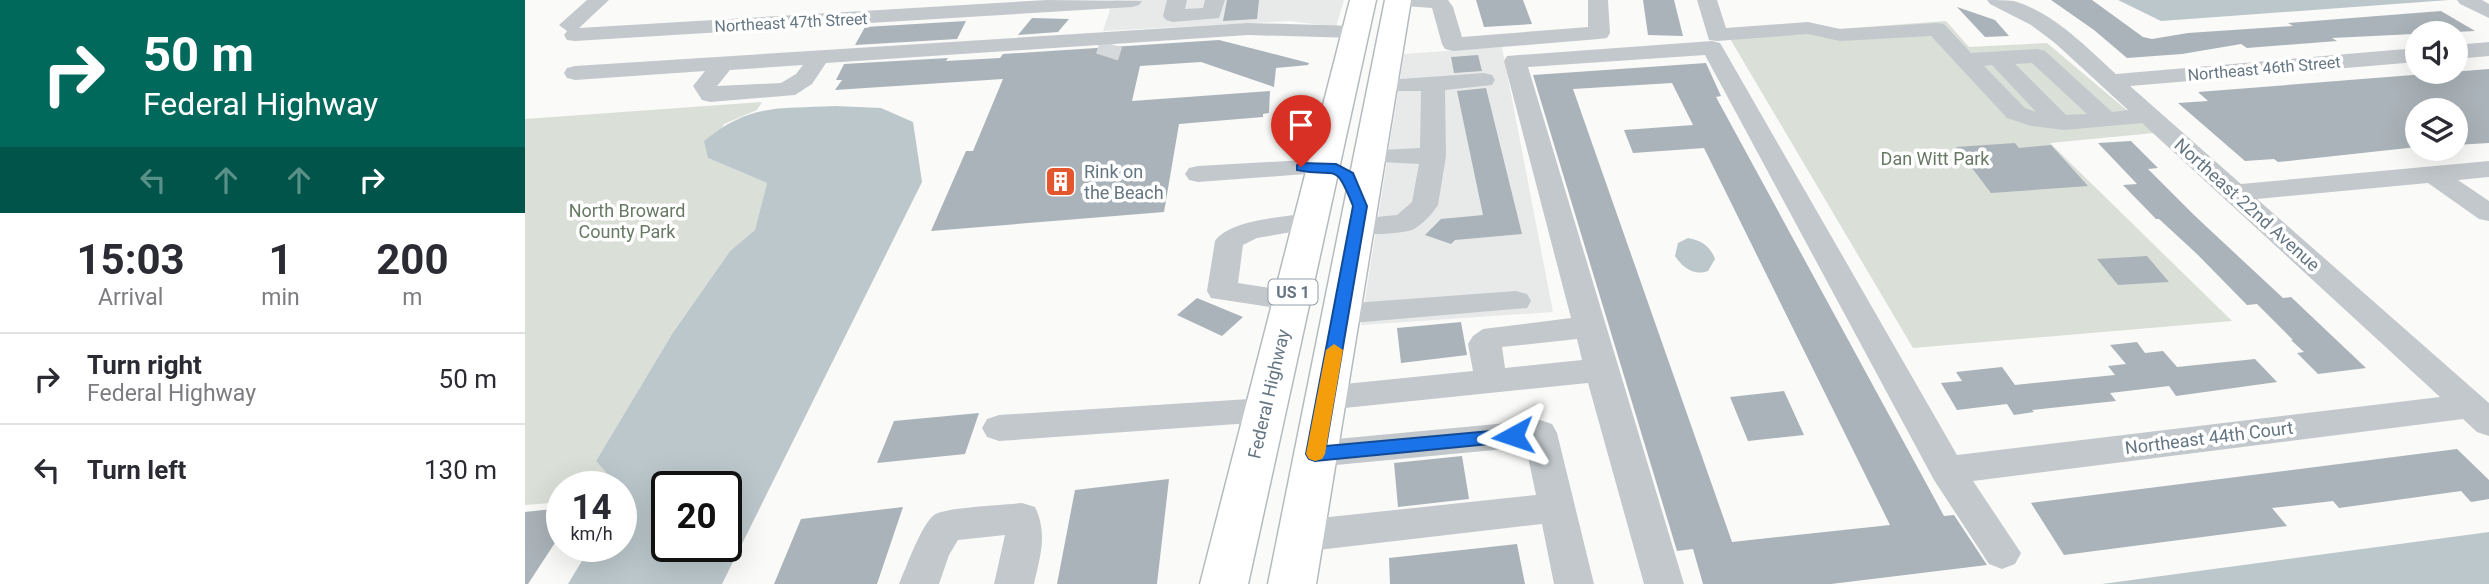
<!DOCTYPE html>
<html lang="en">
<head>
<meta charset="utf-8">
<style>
  :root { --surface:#fff; --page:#f7f7f7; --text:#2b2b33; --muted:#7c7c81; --line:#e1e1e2 }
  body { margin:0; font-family:Roboto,sans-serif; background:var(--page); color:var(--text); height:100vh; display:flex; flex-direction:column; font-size:26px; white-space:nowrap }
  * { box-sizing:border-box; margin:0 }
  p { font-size:23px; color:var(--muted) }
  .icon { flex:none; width:38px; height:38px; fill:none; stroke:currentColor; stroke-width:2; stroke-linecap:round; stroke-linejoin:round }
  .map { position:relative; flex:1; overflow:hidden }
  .side { display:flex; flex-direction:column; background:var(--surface); width:525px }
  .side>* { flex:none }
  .top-card { background:#00695c; color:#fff; overflow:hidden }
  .buttons { position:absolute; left:1880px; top:21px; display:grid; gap:14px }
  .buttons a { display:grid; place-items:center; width:63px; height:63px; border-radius:50%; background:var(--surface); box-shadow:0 7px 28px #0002; font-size:35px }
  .speed { position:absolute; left:21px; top:471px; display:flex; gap:14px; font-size:35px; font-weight:700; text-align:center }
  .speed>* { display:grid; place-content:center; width:91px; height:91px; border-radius:50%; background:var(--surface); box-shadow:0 7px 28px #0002; line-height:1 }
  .speed small { font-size:18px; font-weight:400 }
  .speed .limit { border:4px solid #111; border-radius:10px; background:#fff; color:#111 }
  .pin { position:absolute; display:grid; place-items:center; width:60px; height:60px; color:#fff; margin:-72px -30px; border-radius:50% 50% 50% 0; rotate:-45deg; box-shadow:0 0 7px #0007 }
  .pin .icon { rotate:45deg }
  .me { position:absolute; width:77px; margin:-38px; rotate:265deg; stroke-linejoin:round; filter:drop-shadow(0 0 5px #0008) }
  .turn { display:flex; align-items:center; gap:24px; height:147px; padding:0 28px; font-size:32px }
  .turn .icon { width:91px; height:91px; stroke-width:2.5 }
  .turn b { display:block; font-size:49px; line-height:60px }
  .lanes { display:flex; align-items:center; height:66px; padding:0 28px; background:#0003; justify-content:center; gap:35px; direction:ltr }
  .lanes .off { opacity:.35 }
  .eta { display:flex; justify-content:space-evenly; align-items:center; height:119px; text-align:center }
  .eta b { font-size:42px; font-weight:700; line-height:49px }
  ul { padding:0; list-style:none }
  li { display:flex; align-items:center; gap:21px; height:91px; padding:0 28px; border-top:2px solid var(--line) }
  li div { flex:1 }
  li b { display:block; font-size:26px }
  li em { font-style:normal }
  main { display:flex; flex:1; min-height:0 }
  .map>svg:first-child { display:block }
  .built { fill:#e8e9e9 }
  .green { fill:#dadfd7 }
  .water { fill:#bbc7cb; fill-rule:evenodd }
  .building { fill:#aab3b9; fill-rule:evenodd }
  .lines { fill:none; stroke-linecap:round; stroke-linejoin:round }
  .minor-tunnel { stroke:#d5d9db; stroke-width:23; stroke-dasharray:23 11; stroke-linecap:butt }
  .major-casing { stroke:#b5babe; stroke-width:3 }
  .minor { fill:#c3c8cc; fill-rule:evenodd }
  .major { fill:#fff; fill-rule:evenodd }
  .route { fill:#1a73e8; stroke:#114b97; stroke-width:2 }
  .slow { fill:#f59e0b }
  .labels { text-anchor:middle; stroke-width:7; stroke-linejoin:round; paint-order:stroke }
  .far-street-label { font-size:16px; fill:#657683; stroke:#fff }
  .shield { fill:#fff; stroke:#939fa8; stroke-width:2 }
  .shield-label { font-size:16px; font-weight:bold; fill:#657683 }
  .park-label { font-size:18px; fill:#687a64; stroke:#fff }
  .poi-label { font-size:18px; fill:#657683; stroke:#fff; text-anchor:start }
  .street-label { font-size:18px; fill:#657683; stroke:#fff }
</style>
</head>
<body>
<main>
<section class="side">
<div class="top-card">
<div class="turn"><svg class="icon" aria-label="right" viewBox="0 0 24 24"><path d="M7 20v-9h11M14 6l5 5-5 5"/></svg><div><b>50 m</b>Federal Highway</div></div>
<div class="lanes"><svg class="icon off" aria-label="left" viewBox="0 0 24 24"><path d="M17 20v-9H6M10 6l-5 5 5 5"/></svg><svg class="icon off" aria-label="ahead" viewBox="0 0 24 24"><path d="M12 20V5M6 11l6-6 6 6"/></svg><svg class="icon off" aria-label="ahead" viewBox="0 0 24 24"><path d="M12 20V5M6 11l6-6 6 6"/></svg><svg class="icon" aria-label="right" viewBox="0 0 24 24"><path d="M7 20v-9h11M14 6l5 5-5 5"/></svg></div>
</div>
<div class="eta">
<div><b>15:03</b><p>Arrival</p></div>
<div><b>1</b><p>min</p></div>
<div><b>200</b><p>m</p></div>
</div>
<ul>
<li><svg class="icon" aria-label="right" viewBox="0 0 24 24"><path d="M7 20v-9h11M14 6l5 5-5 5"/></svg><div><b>Turn right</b><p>Federal Highway</p></div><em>50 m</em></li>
<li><svg class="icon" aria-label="left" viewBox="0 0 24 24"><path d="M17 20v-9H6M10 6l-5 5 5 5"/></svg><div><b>Turn left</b></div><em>130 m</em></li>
</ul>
</section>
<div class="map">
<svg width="1964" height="584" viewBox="0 0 1964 584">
  <rect width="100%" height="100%" fill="#fafaf8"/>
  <!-- built -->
  <path class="built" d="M588 0H819L811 27 765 21 578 31Z
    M977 47 1028 312 836 325 879 54Z"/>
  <!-- green -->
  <path class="green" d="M1421 21 1444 47 1522 43 1629 133 1525 143 1707 321 1388 348 1204 37Z
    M237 102 232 110 199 124 183 158 242 183 230 230 205 251 147 334 71 461 93 486H37V502L0 505V119Z"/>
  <!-- water -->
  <path class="water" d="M1593 0H1924L1636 21Z
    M310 106 356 108 388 122 397 182 197 584H43L66 546H96V486H93L71 461 147 334 205 251 230 230 242 183 183 158 179 141C225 103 253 109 310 106ZM201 486V546H142V486Z
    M1163 238C1176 240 1186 247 1190 259L1183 271C1169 276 1158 268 1150 256L1153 243Z
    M1964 532V584H1577Z"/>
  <!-- building -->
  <path class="building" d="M702 0H734L732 19 698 21Z
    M951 0H998L1007 24 959 27Z
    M1118 0H1149L1158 36 1123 35Z
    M1526 0H1567L1618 37 1627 39 1663 33 1768 26 1763 23 1916 11 1950 31 1807 38 1812 41 1722 48 1716 44 1657 54 1602 58 1569 30Z
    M1432 7 1470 20 1484 36 1460 37Z
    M507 18 544 19 533 32 493 35Z
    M441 21 432 39 330 45 340 27Z
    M694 40 784 63 783 65 751 68 749 87 676 62 615 66 607 101 745 91 744 113 738 114V117L654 124 639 212 406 231 441 151H448L478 79 310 90 317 80H311L319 64 423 58 421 61 475 58 478 54Z
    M953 55 957 71 929 73 926 57Z
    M1181 63 1196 96 1191 97 1419 516 1429 515 1462 565 1306 584H1178L1168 549 1152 551 1008 75ZM1147 83 1168 125 1099 130 1108 153 1179 148 1365 525 1207 542 1048 89Z
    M1964 69V143L1930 145V105L1892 108V147L1753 162 1749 159 1720 161 1653 103 1683 101 1673 92Z
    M961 88 997 234 930 240 926 244 900 235 916 219 958 215 932 91Z
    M1606 141 1633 168 1623 169 1670 216 1758 298 1766 297 1841 368 1793 374 1772 353 1779 352 1766 340H1768L1732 304 1722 305 1672 254 1634 219H1631L1598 185 1612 184 1573 143Z
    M1490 143 1494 148 1526 145 1563 186 1466 193 1431 147Z
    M1622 256 1644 282 1593 285 1572 259Z
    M672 298 718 317 697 336 652 315Z
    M936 322 942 355 876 363 872 328Z
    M1612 342 1620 353 1638 351 1652 367 1730 359 1752 382 1651 396 1644 386 1585 393 1591 401 1507 410 1509 412 1489 415 1482 404 1432 410 1416 383 1437 381 1431 372 1477 367 1490 385 1590 375 1583 366 1601 364 1585 345Z
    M1259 391 1279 435 1223 441 1205 397Z
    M454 413 440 454 352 463 369 421Z
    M1932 449 1964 480V499L1946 502 1936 491 1814 508 1808 501 1747 508 1762 526 1539 555 1506 503Z
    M937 456 944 499 873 507 869 463Z
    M644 479 632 584H532L550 490Z
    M378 507 352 584H249L276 519Z
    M37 508V532L3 584H0V512Z
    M992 544 1000 584H865L864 558Z"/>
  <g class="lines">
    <!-- minor-tunnel -->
    <path class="minor-tunnel" d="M582 57 586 44"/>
    <defs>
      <path id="major" d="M825 0H851L723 584H675Z
        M860 0H886L791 584H743Z"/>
    </defs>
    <!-- major casing -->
    <use href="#major" class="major-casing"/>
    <!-- minor -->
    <path class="minor" d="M62 0H84L54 28 522 0 617 1 614 5 607 7 50 41 42 40 39 35 42 31 34 25Z
      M642 0H662L660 9 678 8 680 0H700L694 18 648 22 641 20 638 16Z
      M863 0H923L928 7 937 37 1063 27V0H1083L1085 33 1082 38 1074 39 928 51 920 49 917 44 907 8 866 5Z
      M1172 0H1192L1201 28 1283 22 1315 29 1411 23 1419 24 1446 53 1512 49 1520 51 1587 112 1603 110 1530 43 1506 25 1465 4 1462 0C1470 0 1481 0 1489 1 1529 13 1561 47 1591 74L1892 48V62L1605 86 1716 184 1964 161V177L1933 180 1964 201V221L1954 219 1903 183 1732 199 1964 403V436L1952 432 1938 419 1448 481 1496 553 1490 564 1477 569 1464 564 1409 480 1180 55 1003 67 1159 584H1119L1063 383 800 410 788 407 783 398 788 389 800 386 948 371 943 344 948 336 958 329 1046 318 979 61 982 56 1187 41 1195 43 1198 48 1432 455 1915 397 1617 123 1539 130 1506 126 1482 118 1406 36 1315 41 1283 34 1192 41 1184 40ZM1507 63 1562 114 1541 115 1490 64ZM1467 65 1511 112 1500 108 1459 66ZM1052 339 1057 360 980 368 977 347Z
      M1932 0H1957L1964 4V18L1935 4Z
      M723 23 830 26 838 27 841 32 838 37 830 38 723 35 301 63 287 84 270 95 185 102 177 100 168 86 180 71 50 80 42 78 39 73 42 68 50 66ZM278 65 271 74 256 83 192 86 205 70Z
      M1964 42V56L1930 59V45Z
      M959 73 967 75 970 80 967 85 920 90 921 156 913 205C908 213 898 224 889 229 877 235 835 235 821 232L817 226 821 220 872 215 887 202 894 164 837 161 833 156 837 151 895 148 896 91H849L845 86 849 81Z
      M798 159 807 162 811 167 807 172 673 182 664 180 660 174 664 168 673 166Z
      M785 213 795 215 799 221 795 227 732 238 718 245 713 283 777 293 781 300 777 307 766 310 686 298 682 291 690 241C705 219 760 217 785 213Z
      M991 291 1002 294 1006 301 1002 308 815 324 804 321 800 314 804 307 815 304Z
      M740 398 752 401 757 410 752 419 740 422 474 441 462 437 457 428 462 419 474 415Z
      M1015 420 1027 424 1032 433 1069 584H1029L1017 524 776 552 763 547 757 536 763 525 776 520 1011 495 1001 447 790 467 778 464 773 454 778 444 790 441Z
      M497 503 510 507C523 534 515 557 509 584H469L480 535 433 540 424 555 414 584H374C381 568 396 525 409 515 421 507 480 505 497 503Z"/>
    <!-- major -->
    <use href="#major" class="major"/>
  </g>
  <!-- route -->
  <path class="route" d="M776 163 811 164 828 173 842 206 801 446 988 429 995 431 997 436 995 441 790 461 784 459 781 454 828 206C809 158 812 179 772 170V165Z"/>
  <!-- slow -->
  <path class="slow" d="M809 344 818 350 800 454 797 459 790 461 784 459 781 454 801 350Z"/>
  <!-- icons -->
  <defs>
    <symbol id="building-square" viewBox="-11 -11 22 22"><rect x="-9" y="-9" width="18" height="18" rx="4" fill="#e4572e" stroke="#fff"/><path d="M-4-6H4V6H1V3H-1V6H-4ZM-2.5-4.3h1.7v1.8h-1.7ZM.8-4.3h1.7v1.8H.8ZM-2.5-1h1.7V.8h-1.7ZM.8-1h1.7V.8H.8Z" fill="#fff"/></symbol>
  </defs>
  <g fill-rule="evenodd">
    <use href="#building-square" x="518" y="164" width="35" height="35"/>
  </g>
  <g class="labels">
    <!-- far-street labels -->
    <g class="far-street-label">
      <text transform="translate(266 22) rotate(-3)" y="6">Northeast 47th Street</text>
      <text transform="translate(1739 68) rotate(-5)" y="6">Northeast 46th Street</text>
    </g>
    <!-- shield labels -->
    <rect class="shield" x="743.5" y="279.5" width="49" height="25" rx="5"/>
    <g class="shield-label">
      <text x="768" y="298">US 1</text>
    </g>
    <!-- park labels -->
    <g class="park-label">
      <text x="1410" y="165">Dan Witt Park</text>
      <text x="102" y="217">North Broward<tspan x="102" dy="21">County Park</tspan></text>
    </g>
    <!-- poi labels -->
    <g class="poi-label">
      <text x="559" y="178">Rink on<tspan x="559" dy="21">the Beach</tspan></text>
    </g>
    <!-- street labels -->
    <g class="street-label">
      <text transform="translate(1722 205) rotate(42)" y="6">Northeast 22nd Avenue</text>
      <text transform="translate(744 394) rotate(-77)" y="6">Federal Highway</text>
      <text transform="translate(1684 438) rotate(-7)" y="6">Northeast 44th Court</text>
    </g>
  </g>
</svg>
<div class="buttons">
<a><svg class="icon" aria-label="sound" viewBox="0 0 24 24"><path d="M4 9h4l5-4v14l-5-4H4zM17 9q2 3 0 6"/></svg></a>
<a><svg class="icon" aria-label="layers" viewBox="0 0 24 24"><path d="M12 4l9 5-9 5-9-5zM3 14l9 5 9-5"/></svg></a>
</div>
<div class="speed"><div>14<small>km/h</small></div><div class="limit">20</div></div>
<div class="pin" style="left:776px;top:167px;background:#d93025"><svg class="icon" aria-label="arrive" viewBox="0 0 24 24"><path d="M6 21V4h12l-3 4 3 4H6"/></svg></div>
<svg class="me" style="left:988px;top:436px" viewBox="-20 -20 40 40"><path d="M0-17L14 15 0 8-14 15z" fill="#1a73e8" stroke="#fff" stroke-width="4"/></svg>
</div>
</main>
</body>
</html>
